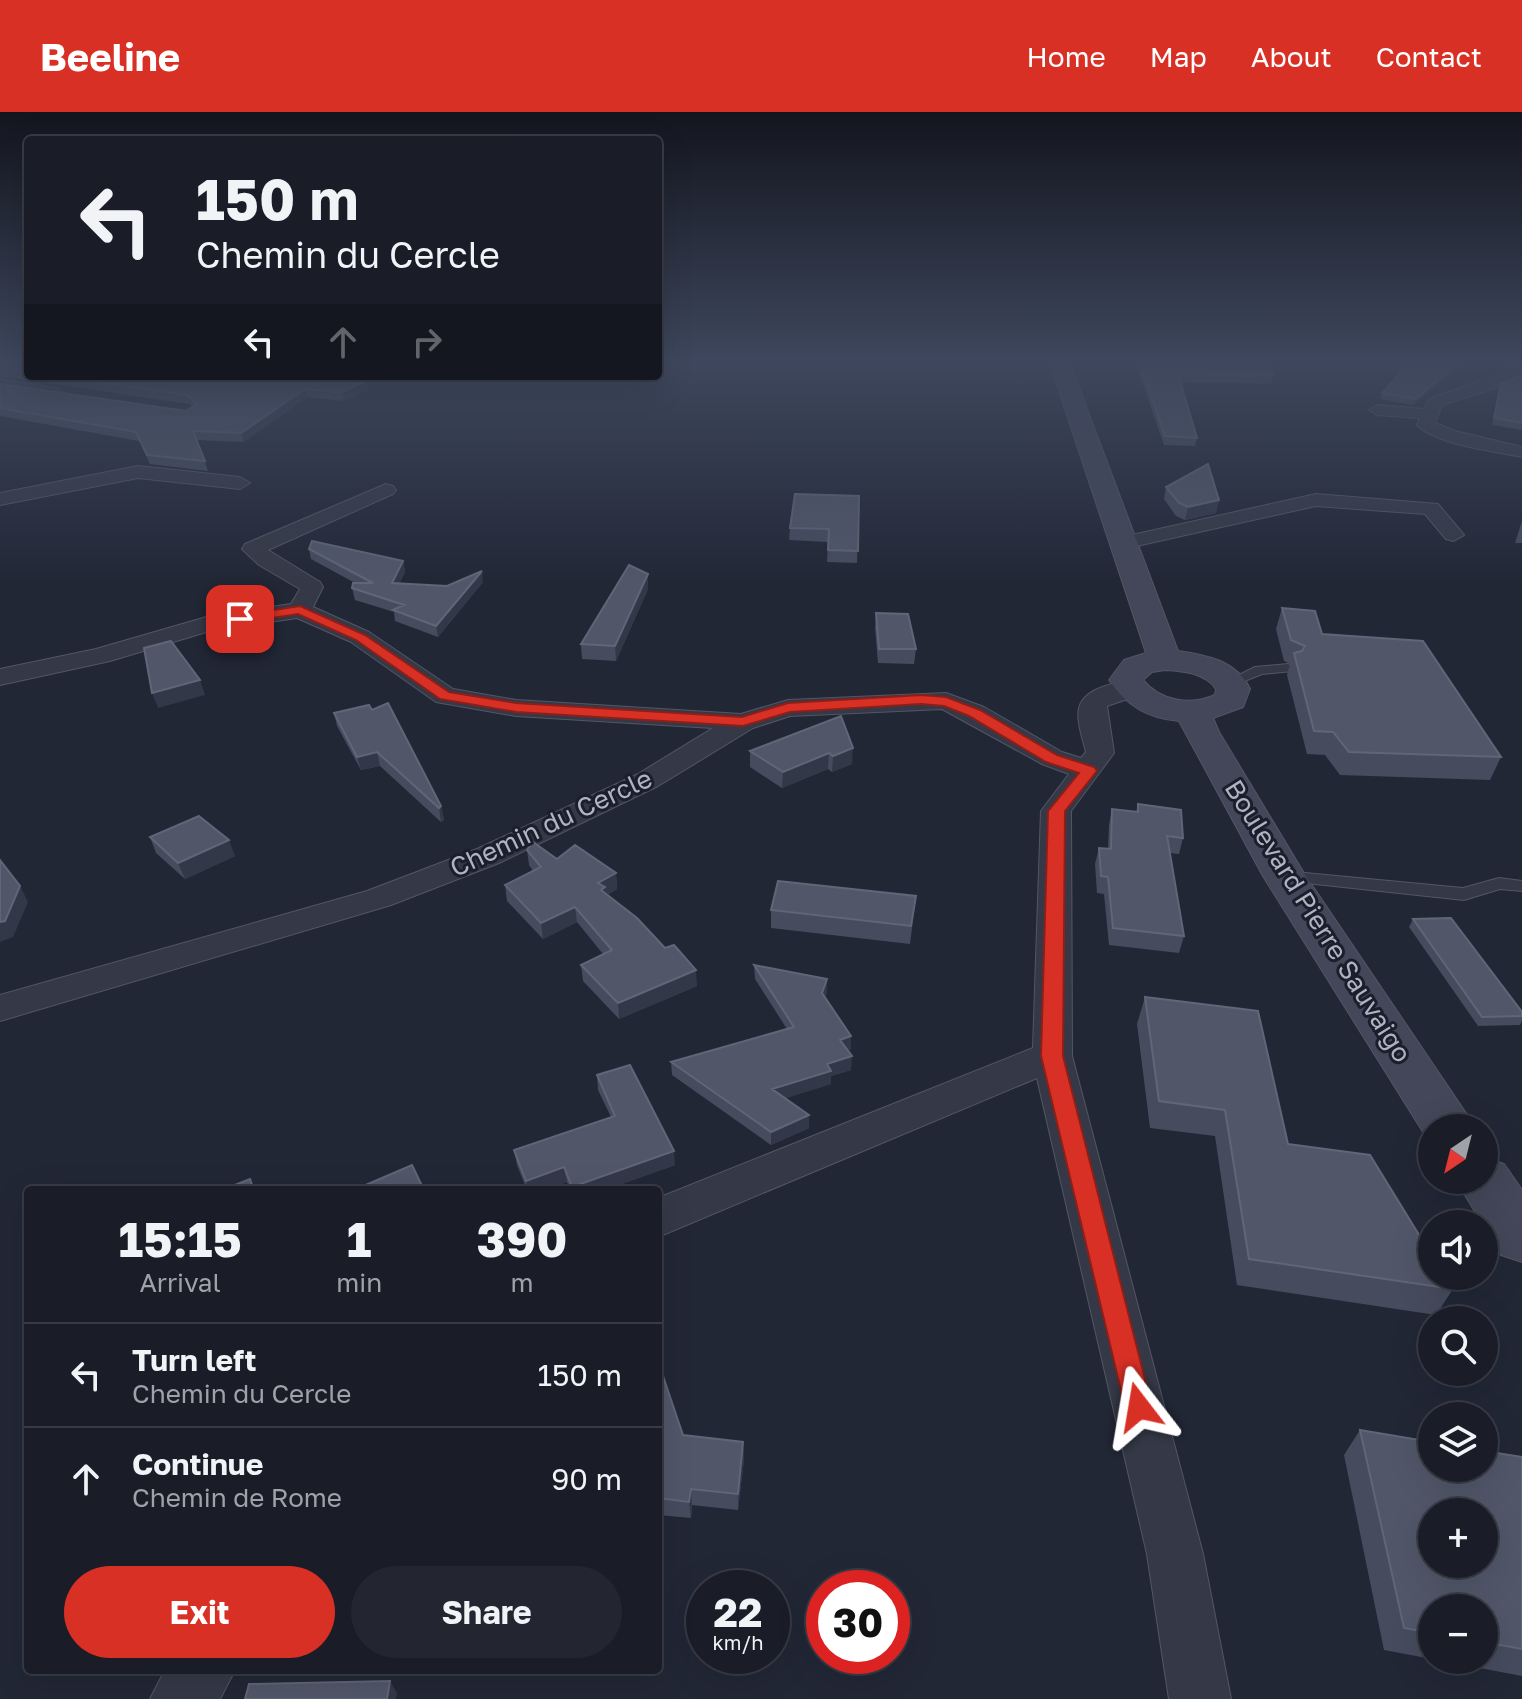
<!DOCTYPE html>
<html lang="en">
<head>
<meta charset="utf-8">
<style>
  :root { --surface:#1a1d28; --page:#232630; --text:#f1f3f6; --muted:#9fa2a8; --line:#383b45; --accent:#d93025 }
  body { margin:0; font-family:"Golos Text",sans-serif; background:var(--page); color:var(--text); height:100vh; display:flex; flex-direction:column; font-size:30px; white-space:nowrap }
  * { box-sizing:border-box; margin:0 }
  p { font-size:26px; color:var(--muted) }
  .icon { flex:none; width:44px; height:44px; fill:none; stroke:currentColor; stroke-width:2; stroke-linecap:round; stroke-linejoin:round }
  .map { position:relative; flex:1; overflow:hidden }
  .panel { position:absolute; left:24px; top:1074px; width:638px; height:488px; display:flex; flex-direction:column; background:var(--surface); border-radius:8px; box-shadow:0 8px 32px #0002,0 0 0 2px var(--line) }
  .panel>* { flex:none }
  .guide { position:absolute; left:24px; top:24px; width:638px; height:244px; border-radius:8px; box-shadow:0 8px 32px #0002,0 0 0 2px var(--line); background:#1a1d28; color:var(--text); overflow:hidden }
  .needle { width:52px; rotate:215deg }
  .buttons { position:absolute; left:1418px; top:1002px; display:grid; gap:16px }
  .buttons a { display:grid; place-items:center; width:80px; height:80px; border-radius:50%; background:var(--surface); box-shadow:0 8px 32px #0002,0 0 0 2px var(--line); font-size:40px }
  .speed { position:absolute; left:686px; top:1458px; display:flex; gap:16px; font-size:40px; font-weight:700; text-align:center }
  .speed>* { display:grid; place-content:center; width:104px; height:104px; border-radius:50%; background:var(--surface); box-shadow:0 8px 32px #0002,0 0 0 2px var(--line); line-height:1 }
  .speed small { font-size:20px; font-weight:400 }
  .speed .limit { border:12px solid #d22; background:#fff; color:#111 }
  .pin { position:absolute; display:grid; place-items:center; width:68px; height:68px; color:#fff; margin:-34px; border-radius:16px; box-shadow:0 4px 12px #0006 }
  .me { position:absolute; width:88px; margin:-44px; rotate:346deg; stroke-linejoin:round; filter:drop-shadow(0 0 6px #0008) }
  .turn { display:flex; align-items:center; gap:28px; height:168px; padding:0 40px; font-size:36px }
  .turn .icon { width:104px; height:104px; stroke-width:2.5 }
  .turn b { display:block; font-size:56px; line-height:68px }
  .lanes { display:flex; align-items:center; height:76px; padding:0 40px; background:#0003; justify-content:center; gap:40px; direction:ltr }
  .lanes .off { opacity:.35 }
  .eta { display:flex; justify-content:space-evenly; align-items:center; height:136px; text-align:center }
  .eta b { font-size:48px; font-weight:700; line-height:56px }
  .primary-button { display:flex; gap:16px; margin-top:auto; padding:16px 40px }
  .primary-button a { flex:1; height:92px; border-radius:48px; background:var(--accent); color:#fff; font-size:32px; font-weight:700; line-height:92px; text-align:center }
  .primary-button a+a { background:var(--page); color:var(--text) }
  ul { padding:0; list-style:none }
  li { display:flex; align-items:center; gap:24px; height:104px; padding:0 40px; border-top:2px solid var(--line) }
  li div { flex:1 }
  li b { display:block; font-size:30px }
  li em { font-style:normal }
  header { display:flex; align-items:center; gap:48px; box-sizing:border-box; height:112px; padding:0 40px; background:var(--accent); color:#fff }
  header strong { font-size:38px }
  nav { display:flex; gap:44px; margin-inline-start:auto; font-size:28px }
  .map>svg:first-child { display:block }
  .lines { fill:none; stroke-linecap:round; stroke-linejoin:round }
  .service-casing { stroke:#535664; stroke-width:2 }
  .minor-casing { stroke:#535664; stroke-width:2 }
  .secondary-casing { stroke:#535664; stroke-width:2 }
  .service { fill:#353947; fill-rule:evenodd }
  .minor { fill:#353947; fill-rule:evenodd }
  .secondary { fill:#434759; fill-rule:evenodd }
  .wall { fill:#464c5e }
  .shaded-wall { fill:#333849 }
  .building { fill:#515769; stroke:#606577; stroke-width:2; fill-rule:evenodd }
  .route { fill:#d93025; stroke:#8d1f18; stroke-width:2 }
  .labels { text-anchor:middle; stroke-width:6; stroke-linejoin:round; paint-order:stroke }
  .street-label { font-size:26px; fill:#b0b3c3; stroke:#1b1e2b }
</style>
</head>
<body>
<header>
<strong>Beeline</strong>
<nav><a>Home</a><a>Map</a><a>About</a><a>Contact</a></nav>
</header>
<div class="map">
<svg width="1522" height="1587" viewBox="0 0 1522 1587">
  <rect width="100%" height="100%" fill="#222736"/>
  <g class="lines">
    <defs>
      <path id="service" d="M1288 552 1295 556 1293 559 1262 562 1230 575 1223 571 1255 555Z
        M1284 759 1463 776 1499 766 1522 769V779L1500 777 1464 788 1278 768 1275 764Z"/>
      <path id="minor" d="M1522 257V267L1442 293 1435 311 1455 319 1522 335V345C1494 339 1437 333 1417 313L1420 306 1377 303 1369 298 1377 293 1424 297 1429 287 1490 265Z
        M0 267 58 277 66 282 58 287 0 277Z
        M138 354 240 365 250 371 240 377 138 366 0 393V381Z
        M386 372 393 374 396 378 393 382 268 438 320 470 323 475 313 495 369 520 453 577 516 588 741 602 788 588 946 581 984 595 1062 640 1081 646 1086 640C1083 628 1076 608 1079 596 1084 575 1122 567 1139 571L1143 577 1139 583 1107 594 1114 641 1071 699 1072 944 1203 1442 1231 1587H1169L1147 1442 1037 966 658 1125V1086L1033 936 1041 699 1069 662 1042 652 942 597 790 604 753 616 658 674 499 751 391 793 0 909V883L367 779 477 737 638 662 713 616 516 604 436 590 351 530 297 506 213 518 110 549 0 573V557L96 537 210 504 291 492 300 477 259 453 242 437 245 432Z
        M1316 382 1438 392 1464 423 1453 429 1446 427 1425 402 1316 394 1123 437 1112 431 1123 425Z
        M165 1558H235L220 1587H150Z"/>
      <path id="secondary" d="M1049 249H1069L1178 539C1207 543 1237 549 1250 577L1243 595 1213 606 1219 620 1305 763 1476 1016H1432L1430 1031 1263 764 1179 609C1147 606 1127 594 1109 568L1124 548 1146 541ZM1165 558C1183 559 1205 561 1216 577L1215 583C1191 594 1160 589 1143 568L1152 560Z
        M1484 1045 1504 1052 1522 1078V1150L1501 1143 1456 1068H1484Z"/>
    </defs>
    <!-- service casing -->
    <use href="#service" class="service-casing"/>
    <!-- minor casing -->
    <use href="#minor" class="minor-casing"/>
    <!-- secondary casing -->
    <use href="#secondary" class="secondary-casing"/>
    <!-- service -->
    <use href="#service" class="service"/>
    <!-- minor -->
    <use href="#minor" class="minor"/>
    <!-- secondary -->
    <use href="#secondary" class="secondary"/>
  </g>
  <!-- wall -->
  <path class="wall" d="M0 249H28V264H393L344 289 307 285 244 330 197 328 208 359 150 352 139 329 0 304V272L186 299 193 295 189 292 0 264Z
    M1135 249H1270L1273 264 1271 272 1180 270 1197 326 1195 334 1164 333Z
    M1411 249H1466L1414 293 1380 287 1382 281Z
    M1522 263V318L1492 313 1501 272Z
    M1166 375 1219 388 1216 401 1185 408 1176 404 1164 387Z
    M859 384 857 451 827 450 828 430 789 428 790 416Z
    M1522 409V431H1515Z
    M309 437 403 449 405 460 399 472 447 474 483 470 438 525 395 509 394 500 355 488 352 476 355 471 311 447Z
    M648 477 616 549 582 547 581 532Z
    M1282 496 1322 522 1501 645 1490 668 1340 663 1325 643 1307 642 1287 563 1290 552 1284 549 1276 517Z
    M876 501 916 537 914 552 878 551 875 516Z
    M372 598 441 694 444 708 441 710 380 654 361 658 337 614 334 601Z
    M841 604 852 652 832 660 828 657 782 676 750 655V639Z
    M1138 692 1183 726 1179 742 1170 741 1184 824 1179 841 1109 833 1104 782 1097 781 1095 752 1099 736 1108 737 1109 713 1112 697 1136 700Z
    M150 725 235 744 185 767 156 741Z
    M527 738 557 747 616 761 617 777 607 783 697 874 619 907 583 869 581 853 603 842 577 810 543 827 507 789 505 773 533 759 529 753Z
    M916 784 910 832 771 816V798Z
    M1413 807 1522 900V909L1520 913 1478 914 1409 815Z
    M754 853 827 867V880L825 885 851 938H848L851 958 831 964V972L785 986 809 1016 771 1033 672 963 671 950 787 917 755 867Z
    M1145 885 1288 1032 1453 1177 1436 1203 1237 1173 1215 1024 1150 1016 1137 912Z
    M597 963 675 1053 605 1078H570L567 1070 544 1078H527L517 1053 514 1038 611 1005 598 978Z
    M658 1260 683 1323 743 1330 744 1347 738 1398 692 1393 691 1406 658 1403Z
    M1360 1318 1522 1345V1564L1437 1548H1484V1496H1432V1547L1384 1538 1344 1343Z"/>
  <!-- shaded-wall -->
  <path class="shaded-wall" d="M1461 249H1466L1414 293 1416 287Z
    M1522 250V255L1502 259 1504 253Z
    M375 264H393L344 289 342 280Z
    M305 277 307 285 244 330 241 321Z
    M1219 388 1216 401 1185 408 1188 395Z
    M403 449 405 460 394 482 392 471Z
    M482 459 483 470 438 525 436 514Z
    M648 462V477L616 549 615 534Z
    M200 568 205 583 158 596 152 581Z
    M853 636 852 652 832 660 833 644Z
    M377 640 380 654 361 658 357 645Z
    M829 641 828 657 782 676 783 660Z
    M441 694 444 708 441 710 439 696Z
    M229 728 235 744 185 767 178 751Z
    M616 761 617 777 606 783 602 794 598 771Z
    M20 774 28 790 13 825 0 830V810Z
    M575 795 577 810 543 827 541 811Z
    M696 858 697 874 619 907 618 891Z
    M827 867V880L822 894V881Z
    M851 924V938L839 941 840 928Z
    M852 944 851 958 831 964V972L771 991 772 977 827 952Z
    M809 1003V1016L771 1033V1020Z
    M674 1039 675 1053 605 1078H573L572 1075Z
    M564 1055 567 1070 544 1078H528L526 1069Z
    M743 1330 744 1347 738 1398V1382Z
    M691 1377 692 1393 691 1406 689 1390Z
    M390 1569 397 1581 396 1587H387Z"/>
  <!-- building -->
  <path class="building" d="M0 249H28V260L0 256Z
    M1139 249H1270L1273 264 1178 262 1197 326 1165 324Z
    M1411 249H1461L1416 287 1382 281Z
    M1504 249H1522V250L1504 253Z
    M1522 263V311L1494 306 1501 272Z
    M54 264H375L342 280 305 277 241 321 193 319 205 349 147 343 136 320 0 296V272L186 299 197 292 187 283Z
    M1208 352 1219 388 1188 395 1179 391 1166 375Z
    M795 382 859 384 858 439 828 438 829 417 790 416Z
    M312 429 403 449 392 471 447 474 482 459 436 514 393 498 404 493 352 476 353 471H373L309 437Z
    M629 453 648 462 615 534 581 532Z
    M1282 496 1315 499 1322 522 1423 529 1501 645 1349 640 1333 620 1314 619 1294 541 1302 539 1305 534 1291 528Z
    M876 501 908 502 916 537H879Z
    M171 529 200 568 152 581 144 536Z
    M388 591 441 694 439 696 377 640 357 645 334 601 369 593 372 598Z
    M841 604 853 636 833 644 829 641 783 660 750 639Z
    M1138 692 1181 698 1183 726 1167 724 1184 824 1113 816 1108 765 1101 764 1099 736 1111 737 1112 697 1138 700Z
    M199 704 229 728 178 751 150 725Z
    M533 730 557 747 575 733 616 761 598 771 605 775 601 778 637 806 665 836 674 833 696 858 618 891 581 853 612 838 575 795 541 811 505 773 541 755 527 738Z
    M0 748 20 774 5 809 0 810Z
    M778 769 916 784 911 814 771 798Z
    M1451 806 1522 900V904L1482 905 1413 807Z
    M754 853 827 867 822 881 851 924 840 928 852 944 827 952 831 959 772 977 809 1003 771 1020 671 950 794 915Z
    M1145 885 1258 899 1288 1032 1370 1043 1432 1144V1164H1445L1453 1177 1249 1147 1225 998 1159 989Z
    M630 953 674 1039 572 1075 564 1055 526 1069 514 1038 615 1004 597 963Z
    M412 1053 424 1078H354Z
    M250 1067 254 1078H222Z
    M658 1260 663 1264 683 1323 743 1330 738 1382 691 1377 689 1390 658 1386Z
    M1360 1318 1432 1330V1356H1484V1339L1522 1345V1537L1484 1530V1496H1432V1521L1404 1516ZM1432 1400H1484V1452H1432Z
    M390 1569 387 1587H245L249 1572Z"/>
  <!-- sky -->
  <linearGradient id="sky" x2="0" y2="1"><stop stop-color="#13151e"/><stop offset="0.53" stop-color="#3e475d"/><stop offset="1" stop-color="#3e475d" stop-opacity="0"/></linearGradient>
  <rect width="1522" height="471" fill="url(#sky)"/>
  <!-- route -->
  <path class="route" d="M300 494 365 523 449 580 516 591 742 605 788 591 921 583 946 585 980 598 1057 643 1094 655 1097 659 1065 699 1063 944 1152 1295 1148 1305 1139 1309 1129 1305 1125 1295 1041 944 1048 699 1079 661 1046 650 969 604 944 594 921 592 790 600 743 614 516 600 440 587 356 528 298 502 240 511 233 507 240 503Z"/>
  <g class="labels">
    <!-- street labels -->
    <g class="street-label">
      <text transform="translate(551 711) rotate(-25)" y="9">Chemin du Cercle</text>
      <text transform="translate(1318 809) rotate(58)" y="9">Boulevard Pierre Sauvaigo</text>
    </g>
  </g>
</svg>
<div class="buttons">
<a><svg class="needle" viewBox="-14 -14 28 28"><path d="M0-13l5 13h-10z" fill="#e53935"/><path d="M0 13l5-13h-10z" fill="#9fa2a8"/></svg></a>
<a><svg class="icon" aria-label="sound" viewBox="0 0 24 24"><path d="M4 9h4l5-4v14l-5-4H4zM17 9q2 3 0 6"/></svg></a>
<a><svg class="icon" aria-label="search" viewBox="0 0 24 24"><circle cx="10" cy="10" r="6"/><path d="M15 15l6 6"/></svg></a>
<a><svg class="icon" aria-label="layers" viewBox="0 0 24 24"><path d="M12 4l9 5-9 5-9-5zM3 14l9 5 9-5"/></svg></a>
<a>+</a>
<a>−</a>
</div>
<div class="speed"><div>22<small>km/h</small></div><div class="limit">30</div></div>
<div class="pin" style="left:240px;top:507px;background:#d93025"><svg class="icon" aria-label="arrive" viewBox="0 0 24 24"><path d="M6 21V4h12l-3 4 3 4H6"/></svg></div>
<svg class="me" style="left:1139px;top:1295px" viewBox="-20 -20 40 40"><path d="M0-17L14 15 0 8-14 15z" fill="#d93025" stroke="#fff" stroke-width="4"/></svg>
<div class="guide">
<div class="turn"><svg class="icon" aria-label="left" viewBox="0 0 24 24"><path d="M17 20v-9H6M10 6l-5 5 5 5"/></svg><div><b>150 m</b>Chemin du Cercle</div></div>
<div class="lanes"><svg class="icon" aria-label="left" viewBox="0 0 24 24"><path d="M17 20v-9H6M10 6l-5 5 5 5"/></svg><svg class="icon off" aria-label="ahead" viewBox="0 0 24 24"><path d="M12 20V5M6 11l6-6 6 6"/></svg><svg class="icon off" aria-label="right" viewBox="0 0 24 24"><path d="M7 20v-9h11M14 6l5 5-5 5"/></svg></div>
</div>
<section class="panel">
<div class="eta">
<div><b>15:15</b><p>Arrival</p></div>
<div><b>1</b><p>min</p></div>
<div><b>390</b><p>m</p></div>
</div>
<ul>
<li><svg class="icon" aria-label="left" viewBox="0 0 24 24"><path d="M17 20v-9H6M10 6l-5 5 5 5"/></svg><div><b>Turn left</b><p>Chemin du Cercle</p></div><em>150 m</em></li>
<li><svg class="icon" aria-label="ahead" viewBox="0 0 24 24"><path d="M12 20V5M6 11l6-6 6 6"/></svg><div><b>Continue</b><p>Chemin de Rome</p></div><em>90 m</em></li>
</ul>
<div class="primary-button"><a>Exit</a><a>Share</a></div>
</section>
</div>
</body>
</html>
